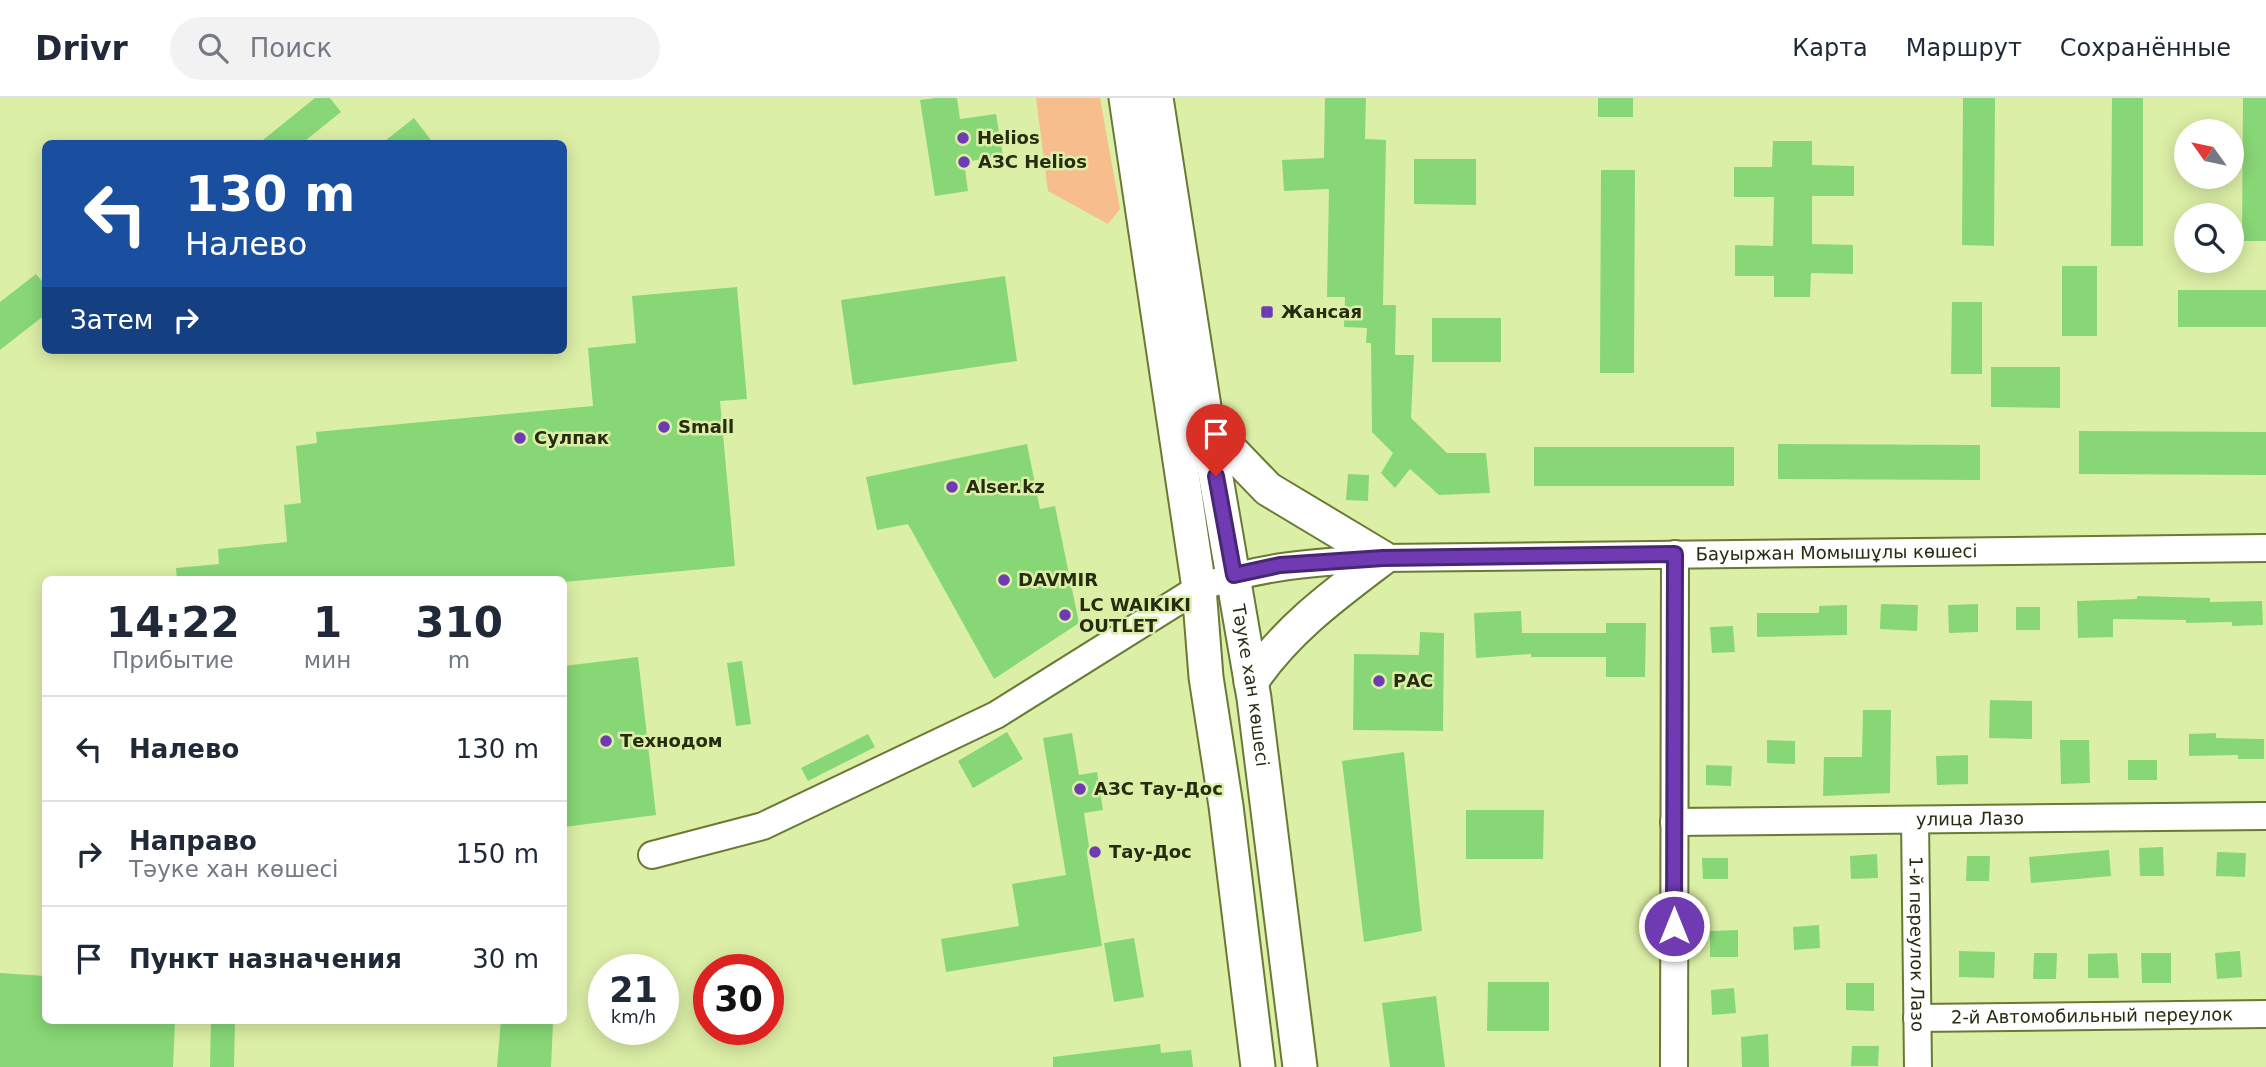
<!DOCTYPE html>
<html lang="ru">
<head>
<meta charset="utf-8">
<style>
  :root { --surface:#fff; --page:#f2f2f3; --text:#1f2937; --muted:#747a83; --line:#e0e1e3 }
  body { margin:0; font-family:"DejaVu Sans",sans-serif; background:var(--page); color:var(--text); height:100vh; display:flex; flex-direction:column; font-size:26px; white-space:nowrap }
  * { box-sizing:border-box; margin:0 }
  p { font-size:23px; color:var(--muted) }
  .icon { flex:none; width:38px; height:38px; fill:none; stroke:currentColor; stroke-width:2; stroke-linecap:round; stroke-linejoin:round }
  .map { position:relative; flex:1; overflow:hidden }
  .panel { position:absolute; left:42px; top:478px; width:525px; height:448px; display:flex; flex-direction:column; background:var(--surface); border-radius:10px; box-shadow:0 4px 18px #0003 }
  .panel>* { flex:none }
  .banner { position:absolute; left:42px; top:42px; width:525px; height:214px; border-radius:10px; box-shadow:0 4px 18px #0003; background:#1a4fa0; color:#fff; overflow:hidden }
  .needle { width:46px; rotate:303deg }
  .tools { position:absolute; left:2174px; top:21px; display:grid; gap:14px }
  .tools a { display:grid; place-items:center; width:70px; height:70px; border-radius:50%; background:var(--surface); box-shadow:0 4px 18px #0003; font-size:35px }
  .speed { position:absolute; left:588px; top:856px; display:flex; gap:14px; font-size:35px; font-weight:700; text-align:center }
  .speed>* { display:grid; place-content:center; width:91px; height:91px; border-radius:50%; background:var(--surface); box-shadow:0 4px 18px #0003; line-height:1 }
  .speed small { font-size:18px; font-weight:400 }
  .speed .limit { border:10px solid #d22; background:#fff; color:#111 }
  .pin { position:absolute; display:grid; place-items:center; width:60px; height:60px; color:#fff; margin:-72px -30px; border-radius:50% 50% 50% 0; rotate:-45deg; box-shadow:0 0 7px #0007 }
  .pin .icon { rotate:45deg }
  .me { position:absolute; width:77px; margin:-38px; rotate:0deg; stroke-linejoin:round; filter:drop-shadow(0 0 5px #0008) }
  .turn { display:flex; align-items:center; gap:24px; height:147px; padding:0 28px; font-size:32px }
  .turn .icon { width:91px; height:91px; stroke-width:2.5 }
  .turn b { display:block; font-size:49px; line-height:60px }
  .then { display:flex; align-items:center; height:66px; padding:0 28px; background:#0003; gap:14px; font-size:26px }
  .eta { display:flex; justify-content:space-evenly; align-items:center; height:119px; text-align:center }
  .eta b { font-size:42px; font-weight:600; line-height:49px }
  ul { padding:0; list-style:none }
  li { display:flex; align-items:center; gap:21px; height:105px; padding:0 28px; border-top:2px solid var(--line) }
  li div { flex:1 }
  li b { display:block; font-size:26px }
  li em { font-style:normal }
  header { display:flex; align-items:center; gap:42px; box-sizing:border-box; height:98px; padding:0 35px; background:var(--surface); border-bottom:2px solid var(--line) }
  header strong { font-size:33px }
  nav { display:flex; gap:38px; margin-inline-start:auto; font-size:24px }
  .search { width:490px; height:63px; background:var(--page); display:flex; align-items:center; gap:18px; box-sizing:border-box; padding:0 24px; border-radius:38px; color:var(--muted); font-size:26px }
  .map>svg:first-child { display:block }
  .green { fill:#f8bd8d }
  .building { fill:#88d777 }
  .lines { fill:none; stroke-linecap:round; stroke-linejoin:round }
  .minor-casing { stroke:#6a7934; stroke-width:30 }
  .major-casing { stroke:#6a7934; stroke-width:37 }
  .minor { stroke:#fff; stroke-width:26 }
  .major { stroke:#fff; stroke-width:33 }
  .route-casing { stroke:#492674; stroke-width:18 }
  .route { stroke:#703bb2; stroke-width:12 }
  .poi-dot { fill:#703bb2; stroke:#dcefa6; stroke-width:2.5 }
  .labels { text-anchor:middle; stroke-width:5; stroke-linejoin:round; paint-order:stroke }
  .poi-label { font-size:18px; font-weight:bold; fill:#262c0f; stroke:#dcefa6; text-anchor:start }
  .street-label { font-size:18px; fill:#262c0f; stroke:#dcefa6 }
</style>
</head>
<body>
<header>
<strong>Drivr</strong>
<div class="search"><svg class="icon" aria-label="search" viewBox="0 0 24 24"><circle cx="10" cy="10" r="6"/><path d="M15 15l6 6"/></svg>Поиск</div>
<nav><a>Карта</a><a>Маршрут</a><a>Сохранённые</a></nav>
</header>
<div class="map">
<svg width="2266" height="969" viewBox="0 0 2266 969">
  <rect width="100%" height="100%" fill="#dcefa6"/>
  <!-- green -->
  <path class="green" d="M1036 0H1100L1120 111 1108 126 1048 93Z"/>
  <!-- building -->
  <path class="building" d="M315 0H330L341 14 301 46H258Z
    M935 0H957L960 21 996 16 1003 58 964 64 968 93 935 98 920 2Z
    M1325 0H1366L1365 41 1386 42 1383 207H1396L1395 257H1414L1411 320 1447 355H1486L1490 395 1439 397 1410 371 1395 390 1381 375 1393 355 1372 334 1371 245H1366L1367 230 1344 229 1345 199H1327L1329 91 1284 93 1282 62 1324 60Z
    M1598 0H1633V19H1598Z
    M1963 0H1995L1994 148 1962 147Z
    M2112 0H2143V148H2111Z
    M2243 0H2266V143H2242Z
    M414 20 434 46H381Z
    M1773 43H1812V67L1854 68V98H1812V146L1853 147V176L1811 175 1810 199H1774V178H1735V147L1773 148 1774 99H1734V69H1772Z
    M1414 61H1476V107L1414 106Z
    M1601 72H1635L1634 275H1600Z
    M2062 168H2097V238H2062Z
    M36 176 46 188V216L0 252V204Z
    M1005 178 1017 263 853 287 841 202Z
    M737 189 747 301 720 303 735 468 564 484 177 481 176 470 219 466 218 451 287 444 284 407 301 405 296 348 317 345 316 334 593 308 588 250 636 245 632 198Z
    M2178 192H2266V229H2178Z
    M1952 204H1982V276H1951Z
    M1432 220H1501V264H1432Z
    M1991 269H2060V310L1991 309Z
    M2079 333 2266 334V377L2079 376Z
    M1027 346 1040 411 1055 408 1079 525 994 581 908 426 877 432 866 379Z
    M1778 346 1980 347V382L1778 381Z
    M1534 349H1734V388H1534Z
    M1348 376 1369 377 1368 403 1346 402Z
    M2137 498 2210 500V504L2262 503 2263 527 2232 528V524L2186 525V522L2113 521V539L2078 540 2077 503 2137 501Z
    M1881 506 1918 507 1917 533 1880 531Z
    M1978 506V534L1949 535 1948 507Z
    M1847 507V537L1757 539V515H1819V508Z
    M2016 509H2040V532H2016Z
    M1521 513 1522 535H1606V525H1646L1645 579H1606V559H1531V556L1476 560 1474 515Z
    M1733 528 1735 554 1712 555 1710 529Z
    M1420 534 1444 535 1443 633 1353 632 1354 556 1419 557Z
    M638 559 656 717 564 729V568Z
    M742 563 751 626 736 628 727 565Z
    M1990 602 2032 603V641L1989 640Z
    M1863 612H1891L1890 695 1823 698 1824 659H1862Z
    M1007 634 1023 661 973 690 958 663Z
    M1072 635 1079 677 1097 674 1103 712 1084 715 1090 755 1087 756 1102 848 946 874 941 841 1019 828 1012 786 1066 777 1043 640Z
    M2216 635V640L2264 641V661H2238V657L2189 658V636Z
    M868 636 875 649 808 683 801 670Z
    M1767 642 1795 643V666L1767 665Z
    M2060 642H2089L2090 685 2061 686Z
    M1404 654 1422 833 1364 844 1342 663Z
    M1968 657V686L1937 687 1936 658Z
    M2128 662H2157V682H2128Z
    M1706 667 1732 668 1731 688 1706 687Z
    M1466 712H1544L1543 761H1466Z
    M2163 749 2164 778H2140L2139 750Z
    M2109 752 2111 778 2031 785 2029 759Z
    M2217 754 2246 755 2245 779 2216 778Z
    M1877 756 1878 780 1851 781 1850 758Z
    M1967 758H1990L1989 783H1966Z
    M1702 760H1728V781H1703Z
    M1819 827 1820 850 1794 852 1793 829Z
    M1738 832V859H1710V833Z
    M1134 840 1144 899 1114 904 1104 845Z
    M1959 853 1995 854 1994 880 1959 879Z
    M2240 853 2242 879 2217 881 2215 855Z
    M2034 855H2057L2056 881H2033Z
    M2117 855 2119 880H2088V856Z
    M2141 855H2171V885H2142Z
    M0 875 46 878V922H175L173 969H0Z
    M1488 884H1549V933H1487Z
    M1846 885H1874V913L1846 912Z
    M1734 890 1736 915 1712 917 1711 892Z
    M1436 898 1445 969H1390L1382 905Z
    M211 922H235L234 969H210Z
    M501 922 553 925 551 969H497Z
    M1768 936 1769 969H1742L1741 939Z
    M1160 946 1161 955 1191 952 1193 969H1053V959Z
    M1852 948H1879L1878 968H1851Z"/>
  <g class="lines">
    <defs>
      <g id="minor">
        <path id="s1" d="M1915 722 1918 969"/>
        <path id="s2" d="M1674 724 2266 718"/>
        <path id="s3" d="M652 757 763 728 996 617 1199 490C1260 467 1320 464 1383 460L2266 450"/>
        <path id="s4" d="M1917 920 2266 916"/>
        <path d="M1674 969 1675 456"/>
      </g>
      <g id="major">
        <path d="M1126 0 1199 490 1206 579 1226 708 1258 969"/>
        <path id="s5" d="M1156 0 1207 328 1254 600 1300 969"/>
        <path d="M1207 328 1268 391 1383 460C1334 497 1286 532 1251 584"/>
      </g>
    </defs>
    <!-- minor casing -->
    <use href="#minor" class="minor-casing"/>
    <!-- major casing -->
    <use href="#major" class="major-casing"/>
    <!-- minor -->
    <use href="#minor" class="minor"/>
    <!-- major -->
    <use href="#major" class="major"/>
  </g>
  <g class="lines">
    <defs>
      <path id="route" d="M1216 378 1234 477 1280 467 1383 460 1675 456 1674 828"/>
    </defs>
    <!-- route casing -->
    <use href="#route" class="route-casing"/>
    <!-- route -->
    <use href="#route" class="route"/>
  </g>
  <!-- markers -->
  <g class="poi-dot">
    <circle cx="963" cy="40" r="7"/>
    <circle cx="964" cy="64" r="7"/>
    <rect x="1260" y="207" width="14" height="14" rx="3.5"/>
    <circle cx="664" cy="329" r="7"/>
    <circle cx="520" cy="340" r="7"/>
    <circle cx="952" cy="389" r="7"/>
    <circle cx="1004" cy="482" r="7"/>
    <circle cx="1065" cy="517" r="7"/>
    <circle cx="1379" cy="583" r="7"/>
    <circle cx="606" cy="643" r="7"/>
    <circle cx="1080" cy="691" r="7"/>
    <circle cx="1095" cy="754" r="7"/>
  </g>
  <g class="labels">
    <!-- poi labels -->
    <g class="poi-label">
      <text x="977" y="46">Helios</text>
      <text x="978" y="70">АЗС Helios</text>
      <text x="1281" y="220">Жансая</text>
      <text x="678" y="335">Small</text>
      <text x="534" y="346">Сулпак</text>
      <text x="966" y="395">Alser.kz</text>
      <text x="1018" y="488">DAVMIR</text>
      <text x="1079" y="513">LC WAIKIKI<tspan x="1079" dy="21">OUTLET</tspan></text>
      <text x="1393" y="589">РАС</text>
      <text x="620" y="649">Технодом</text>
      <text x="1094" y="697">АЗС Тау-Дос</text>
      <text x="1109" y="760">Тау-Дос</text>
    </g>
    <!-- street labels -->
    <g class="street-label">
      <text dy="6" stroke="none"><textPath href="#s3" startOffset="1253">Бауыржан Момышұлы көшесі</textPath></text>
      <text dy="6" stroke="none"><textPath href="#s5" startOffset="595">Тәуке хан көшесі</textPath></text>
      <text dy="6" stroke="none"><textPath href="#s2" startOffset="296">улица Лазо</textPath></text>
      <text dy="6" stroke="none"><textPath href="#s1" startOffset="124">1-й переулок Лазо</textPath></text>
      <text dy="6" stroke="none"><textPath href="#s4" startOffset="175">2-й Автомобильный переулок</textPath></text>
    </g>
  </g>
</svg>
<div class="tools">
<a><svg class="needle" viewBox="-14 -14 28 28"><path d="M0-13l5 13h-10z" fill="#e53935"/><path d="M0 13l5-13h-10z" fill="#747a83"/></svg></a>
<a><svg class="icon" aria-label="search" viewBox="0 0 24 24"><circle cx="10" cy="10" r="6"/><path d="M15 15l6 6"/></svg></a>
</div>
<div class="speed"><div>21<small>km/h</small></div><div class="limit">30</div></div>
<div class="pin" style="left:1216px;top:378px;background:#d93025"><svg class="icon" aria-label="arrive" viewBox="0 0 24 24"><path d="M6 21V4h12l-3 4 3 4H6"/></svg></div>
<svg class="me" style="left:1674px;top:828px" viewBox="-20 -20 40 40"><circle r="17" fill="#703bb2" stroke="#fff" stroke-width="3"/><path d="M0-11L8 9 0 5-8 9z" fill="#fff"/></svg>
<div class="banner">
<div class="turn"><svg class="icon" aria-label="left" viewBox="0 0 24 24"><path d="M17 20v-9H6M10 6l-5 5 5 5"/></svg><div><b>130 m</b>Налево</div></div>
<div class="then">Затем<svg class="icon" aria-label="right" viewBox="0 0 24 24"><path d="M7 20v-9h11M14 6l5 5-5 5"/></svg></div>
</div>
<section class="panel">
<div class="eta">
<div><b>14:22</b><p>Прибытие</p></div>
<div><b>1</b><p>мин</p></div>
<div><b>310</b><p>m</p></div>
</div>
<ul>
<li><svg class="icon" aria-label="left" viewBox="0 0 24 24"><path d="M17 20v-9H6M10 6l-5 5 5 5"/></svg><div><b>Налево</b></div><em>130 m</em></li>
<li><svg class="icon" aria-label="right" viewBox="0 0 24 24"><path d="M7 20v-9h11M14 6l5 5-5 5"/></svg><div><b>Направо</b><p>Тәуке хан көшесі</p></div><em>150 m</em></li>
<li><svg class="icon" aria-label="arrive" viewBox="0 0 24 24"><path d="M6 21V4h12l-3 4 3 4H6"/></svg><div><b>Пункт назначения</b></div><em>30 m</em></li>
</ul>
</section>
</div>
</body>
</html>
